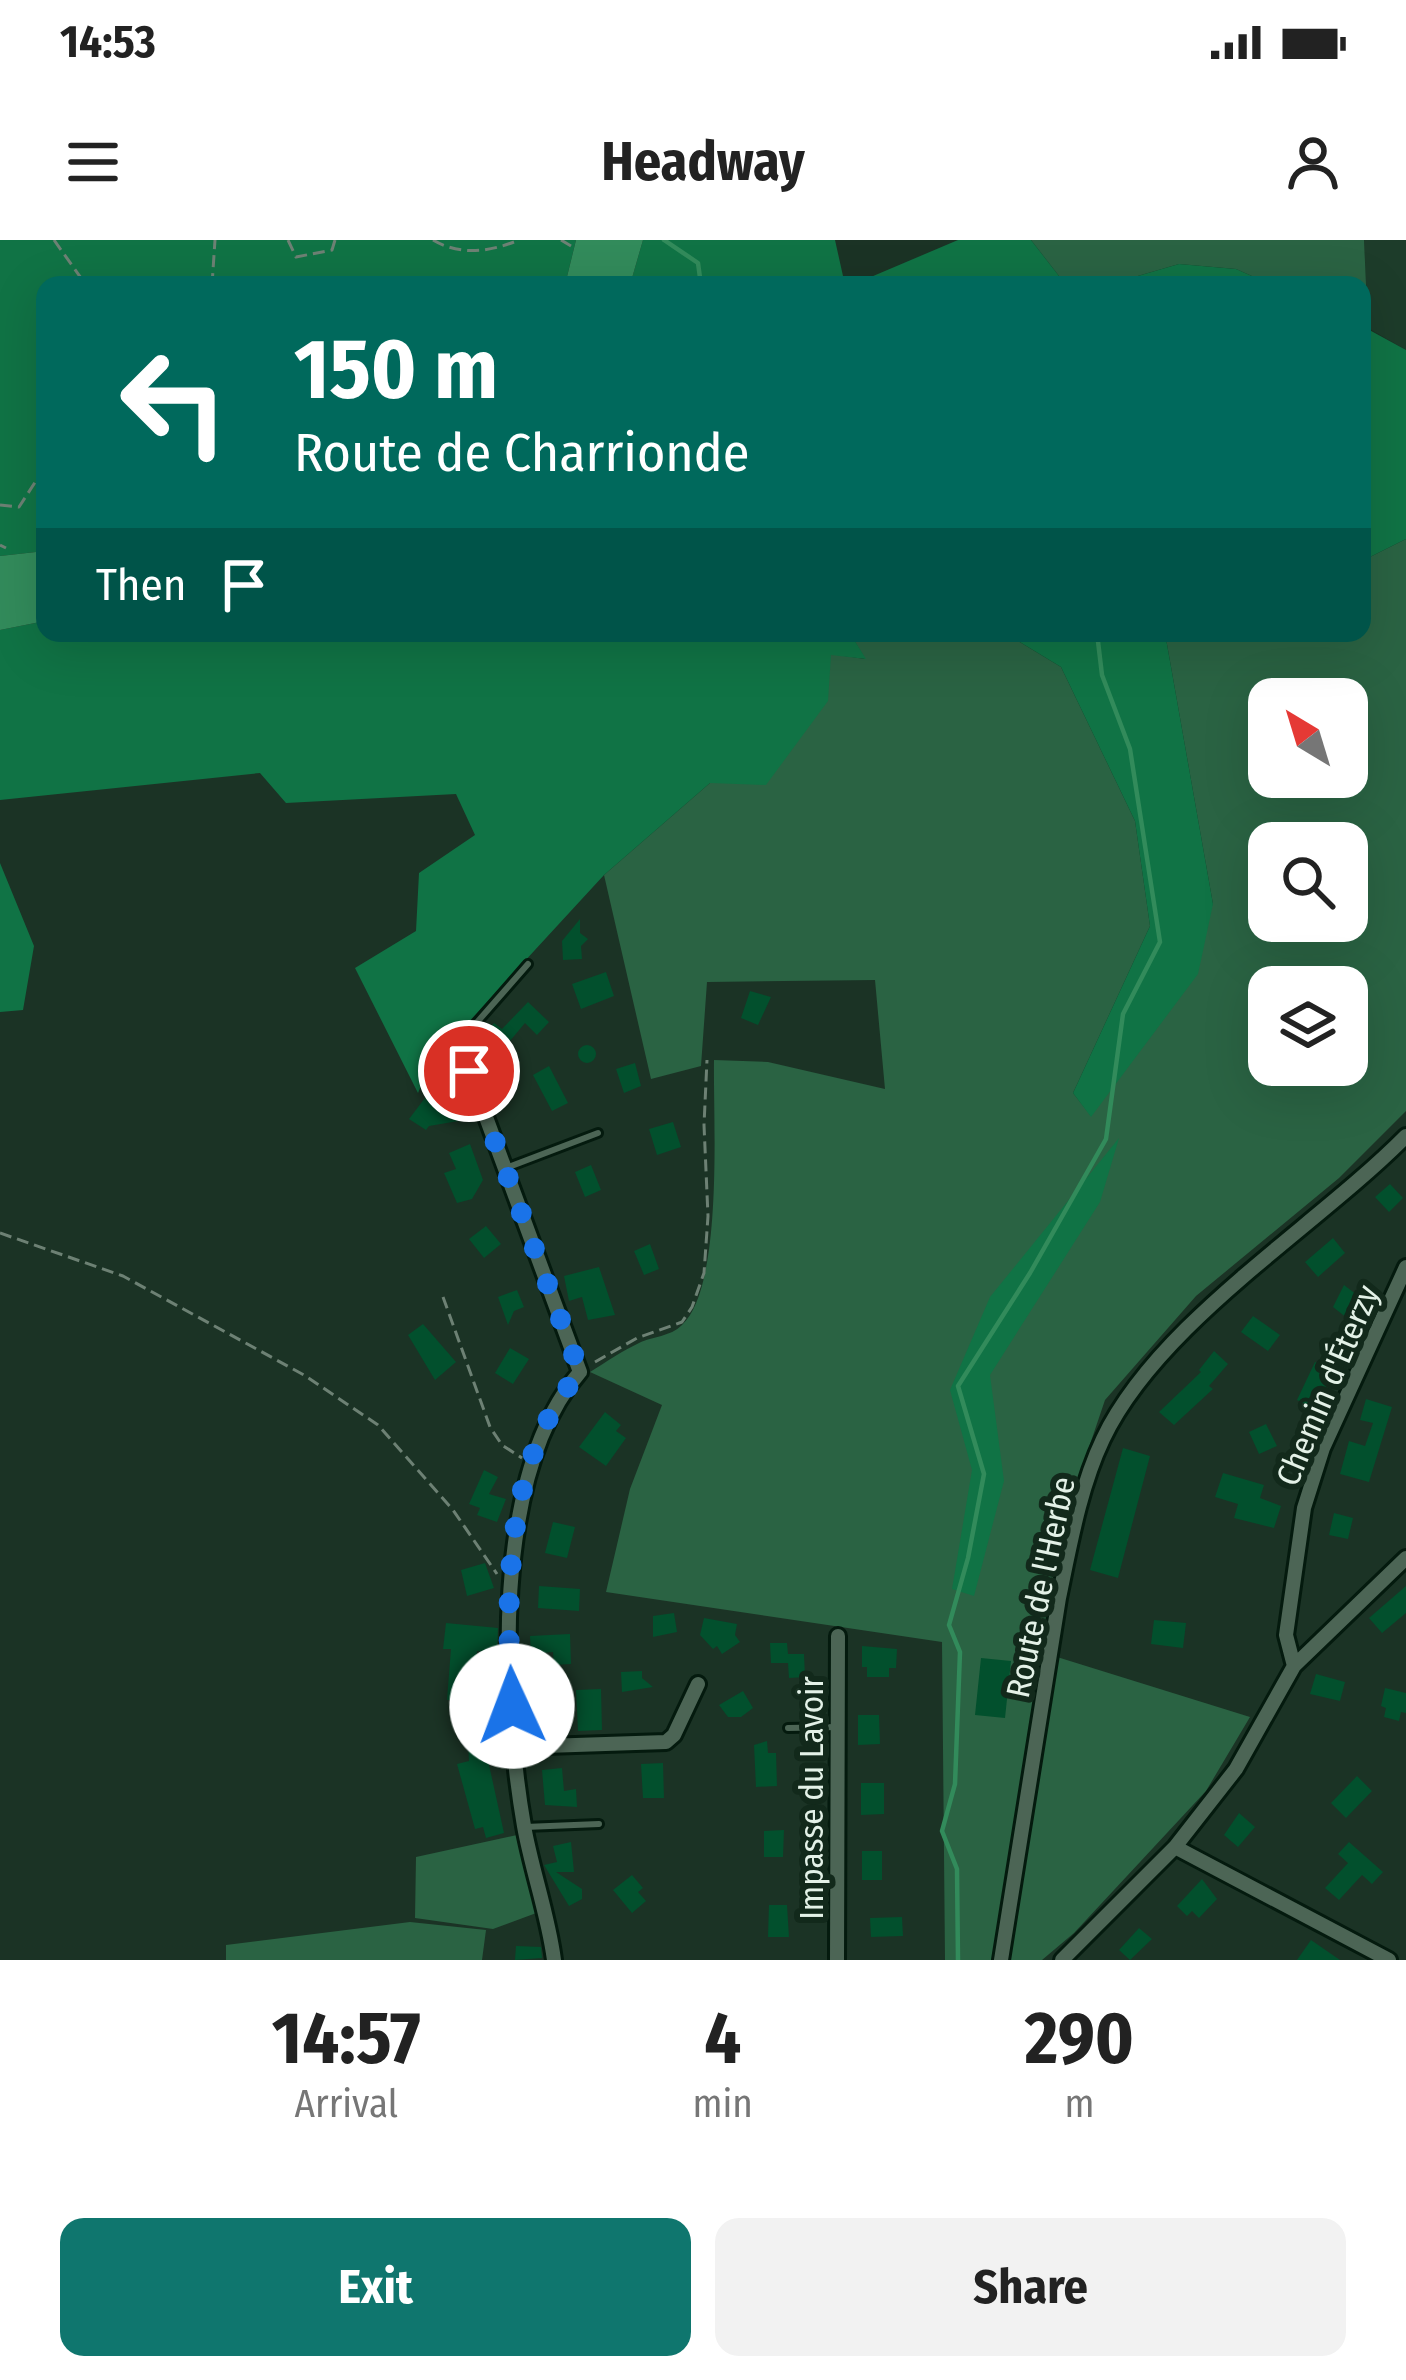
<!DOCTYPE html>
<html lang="en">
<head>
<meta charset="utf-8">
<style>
  :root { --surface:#fff; --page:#f2f2f2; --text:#222; --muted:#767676; --accent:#0f766e }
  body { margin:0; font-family:"Fira Sans Condensed",sans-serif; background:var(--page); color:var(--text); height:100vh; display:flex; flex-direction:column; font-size:45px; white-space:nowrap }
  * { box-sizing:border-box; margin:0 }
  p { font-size:39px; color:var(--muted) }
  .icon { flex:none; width:66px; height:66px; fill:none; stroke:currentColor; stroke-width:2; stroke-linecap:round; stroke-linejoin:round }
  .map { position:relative; height:1720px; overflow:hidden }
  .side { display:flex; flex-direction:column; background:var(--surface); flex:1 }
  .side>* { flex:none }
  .guide { position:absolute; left:36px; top:36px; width:1335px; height:366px; border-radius:24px; box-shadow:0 12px 48px #0002; background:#00695c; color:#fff; overflow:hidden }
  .needle { width:78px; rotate:322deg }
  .controls { position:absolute; left:1248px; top:438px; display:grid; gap:24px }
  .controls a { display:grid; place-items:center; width:120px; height:120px; border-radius:24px; background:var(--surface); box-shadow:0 12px 48px #0002; font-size:60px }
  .pin { position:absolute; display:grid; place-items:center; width:102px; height:102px; color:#fff; margin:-51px; border:6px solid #fff; border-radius:50%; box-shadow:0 3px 12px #0007 }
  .me { position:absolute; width:132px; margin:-66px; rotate:358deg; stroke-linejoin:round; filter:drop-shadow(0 0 9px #0008) }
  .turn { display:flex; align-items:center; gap:42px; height:252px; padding:0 60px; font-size:54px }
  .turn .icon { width:156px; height:156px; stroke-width:2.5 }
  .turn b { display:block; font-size:84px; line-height:102px }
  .then { display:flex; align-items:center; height:114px; padding:0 60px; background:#0003; gap:24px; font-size:45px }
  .eta { display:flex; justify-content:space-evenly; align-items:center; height:204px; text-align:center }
  .eta b { font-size:72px; font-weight:700; line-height:84px }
  .action { display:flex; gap:24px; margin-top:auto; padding:24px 60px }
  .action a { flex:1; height:138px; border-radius:24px; background:var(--accent); color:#fff; font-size:48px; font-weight:700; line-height:138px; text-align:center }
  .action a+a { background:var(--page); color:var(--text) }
  .status { display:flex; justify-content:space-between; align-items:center; height:84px; padding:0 60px; background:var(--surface); direction:ltr }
  .status svg { height:33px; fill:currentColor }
  header { display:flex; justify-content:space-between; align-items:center; height:156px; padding:0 60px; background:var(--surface); font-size:54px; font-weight:700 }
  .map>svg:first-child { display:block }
  .built { fill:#1d3c2a }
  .green { fill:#2a6343; fill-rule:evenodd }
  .forest { fill:#107345 }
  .water { fill:#328b5b }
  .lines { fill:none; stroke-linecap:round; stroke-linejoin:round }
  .stream { stroke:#328b5b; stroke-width:4.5 }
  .building { fill:#02502d }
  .lane-casing { stroke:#041a0e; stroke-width:12 }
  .street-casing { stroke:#041a0e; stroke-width:20 }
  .path { stroke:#6d8174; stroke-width:3; stroke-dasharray:12 6; stroke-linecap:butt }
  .lane { stroke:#4c6555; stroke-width:6 }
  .street { stroke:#4c6555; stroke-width:14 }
  .route { stroke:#1a73e8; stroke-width:21; stroke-dasharray:0 37.8 }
  .labels { text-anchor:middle; stroke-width:12; stroke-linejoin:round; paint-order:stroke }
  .street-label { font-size:33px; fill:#e3f1e7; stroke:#12291b }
</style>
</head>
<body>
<div class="status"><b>14:53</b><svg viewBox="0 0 49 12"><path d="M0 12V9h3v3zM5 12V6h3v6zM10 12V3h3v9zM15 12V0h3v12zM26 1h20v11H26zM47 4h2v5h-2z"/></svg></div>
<header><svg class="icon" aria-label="menu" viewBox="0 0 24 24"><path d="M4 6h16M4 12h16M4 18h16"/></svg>Headway<svg class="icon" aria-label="person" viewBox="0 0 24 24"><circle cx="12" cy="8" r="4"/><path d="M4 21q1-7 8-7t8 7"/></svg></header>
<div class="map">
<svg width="1406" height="1720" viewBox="0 0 1406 1720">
  <rect width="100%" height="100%" fill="#1b3325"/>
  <!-- built -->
  <path class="built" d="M1364 0H1406V110L1368 88Z"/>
  <!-- green -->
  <path class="green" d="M1031 0H1364L1368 88 1362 86V45H1272L1236 29 1179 24 1107 45H1066Z
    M1406 299V871L1339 938 1196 1056 1105 1160 1082 1228 1041 1412 1250 1477 1206 1551 1074 1693 1042 1720H945L942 1402 606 1352 630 1249 662 1165 590 1132C606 1122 622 1111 639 1103 653 1096 670 1097 682 1085 724 1046 713 878 714 820L768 822 885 849 875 740 707 742 701 826 651 839 604 635 710 543 831 414 865 419 850 393H1005L1061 427 1135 581 1150 686 1073 853 1091 876 1213 664 1165 393H1362V321ZM1269 459H1347V537H1269ZM1269 603H1347V681H1269ZM1269 747H1347V825H1269Z
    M517 1595 539 1672 493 1689 415 1678 416 1617Z
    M410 1682 486 1690 482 1720H226V1705Z"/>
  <!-- forest -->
  <path class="forest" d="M0 0H576L565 45H45V311L0 316Z
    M643 0H835L845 45H630Z
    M958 0H1031L1066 45H852Z
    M1179 24 1236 29 1272 45H1107Z
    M1362 86 1406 110V299L1362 321Z
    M45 381V393H850L866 419 831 415 828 461 766 545 710 543 604 635 430 824 418 853 355 728 416 691 419 633 475 595 456 554 286 563 260 533 0 560V390Z
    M1005 393H1165L1213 664 1198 734 1091 877 1073 853 1150 686 1135 581 1061 427Z
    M0 623 34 706 23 770 0 772Z
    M1119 898 1100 962 990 1135 1004 1241 974 1356 952 1349 972 1230 950 1150 990 1057Z"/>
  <!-- water -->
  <path class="water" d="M576 0H643L630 45H565Z
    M45 311V381L0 390V316Z"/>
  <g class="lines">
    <!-- stream -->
    <path class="stream" d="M664 0 698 23 701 45
      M958 1720 957 1629 942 1591 955 1544 960 1412 949 1385 968 1318 984 1234 958 1146 1030 1033 1106 899 1123 774 1160 702 1130 509 1102 435 1097 393"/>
  </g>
  <!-- building -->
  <path class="building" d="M580 679V693L588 699 581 706 582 719 563 720 562 701Z
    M606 732 614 756 581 769 572 744Z
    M750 751 771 757 758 785 741 778Z
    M528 762 549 782 537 795 525 783 494 820 476 805 494 783 502 789Z
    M578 814a9 9 0 1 1 18 0a9 9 0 1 1-18 0Z
    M635 823 641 846 624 853 616 829Z
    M549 826 568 863 552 871 533 835Z
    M456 844 464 880 429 886 426 890 409 879 431 850Z
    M673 882 681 907 657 915 649 889Z
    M470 904 483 940 472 959 457 963 444 933 456 929 449 913Z
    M591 925 601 950 585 957 575 932Z
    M1390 944 1403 958 1389 972 1375 957Z
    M486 986 501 1004 484 1018 469 999Z
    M1333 998 1345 1013 1318 1037 1305 1022Z
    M650 1004 659 1029 644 1035 634 1011Z
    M599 1027 615 1075 588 1080 582 1057 569 1061 564 1036Z
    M1344 1045 1361 1058 1347 1078 1333 1067Z
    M517 1050 524 1067 514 1071 508 1085 498 1057Z
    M1253 1076 1280 1095 1268 1111 1241 1092Z
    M423 1084 456 1122 435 1140 408 1095Z
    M510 1108 529 1119 513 1144 495 1133Z
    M1214 1111 1228 1124 1209 1146 1213 1149 1174 1185 1159 1172 1201 1132 1199 1130Z
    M1315 1122 1335 1131 1316 1169 1297 1160Z
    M1366 1159 1392 1167 1369 1242 1340 1234 1349 1201 1365 1206 1373 1183 1360 1180Z
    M605 1172 621 1185 616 1191 626 1198 606 1226 579 1207Z
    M1266 1184 1277 1206 1259 1214 1249 1192Z
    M1123 1208 1150 1216 1118 1338 1090 1330Z
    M484 1230 498 1237 489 1254 506 1259 497 1282 477 1275 480 1268 469 1264Z
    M1223 1233 1264 1245 1260 1258 1281 1266 1274 1288 1234 1278 1238 1264 1215 1257Z
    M1334 1273 1353 1278 1348 1299 1329 1295Z
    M553 1282 575 1287 567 1318 545 1313Z
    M485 1323 494 1348 467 1356 461 1330Z
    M539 1346 580 1349 579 1371 538 1368Z
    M1406 1346V1373L1382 1393 1369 1378Z
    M674 1373 677 1392 653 1397V1376Z
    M704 1378 737 1384 735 1395 740 1402 722 1414 717 1406 713 1409 700 1395Z
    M1154 1380 1186 1383 1183 1408 1151 1404Z
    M446 1383 498 1388 497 1414 477 1411 473 1448 497 1446 498 1459 447 1460 451 1409H443Z
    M570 1394 571 1424 554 1425 553 1412 531 1414 530 1396Z
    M770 1403H787L788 1414H804L805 1437 789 1438 788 1423H771Z
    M862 1406 897 1409 896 1428H889V1437H867V1427H862Z
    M981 1418 1011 1421 1005 1478 975 1475Z
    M642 1431V1438L653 1447 622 1452 621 1432Z
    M1316 1434 1345 1442 1340 1461 1310 1454Z
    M1385 1448 1406 1453V1473L1401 1472 1399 1481 1384 1477 1386 1468 1381 1466Z
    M531 1449H553L558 1481 536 1483Z
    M601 1449 602 1490 578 1491 576 1450Z
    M743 1451 753 1468 741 1477H728L719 1465Z
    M858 1475H879L880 1504 858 1505Z
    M767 1501 768 1513H776L777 1546 756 1547 754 1505Z
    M468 1502H484L504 1593 486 1598 483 1587 475 1589 457 1524 469 1521Z
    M663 1523 664 1558H643L641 1524Z
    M562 1528 564 1551 576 1549 577 1567 545 1565 542 1530Z
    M1357 1536 1372 1551 1346 1578 1331 1563Z
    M861 1543H884V1574L861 1575Z
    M1239 1573 1255 1587 1238 1607 1224 1595Z
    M784 1590 783 1617H764V1591Z
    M571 1602 574 1632H556L582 1649V1659L569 1666 544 1625 557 1622 553 1606Z
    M1349 1602 1383 1632 1372 1644 1362 1635 1339 1660 1325 1648 1348 1623 1338 1614Z
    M862 1611H882V1640H862Z
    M632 1635 643 1648 638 1652 646 1661 632 1673 613 1650Z
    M1202 1639 1217 1659 1199 1678 1192 1671 1187 1676 1177 1666Z
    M769 1665H787L789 1697H768Z
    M902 1677 903 1696 871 1697 870 1678Z
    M1139 1688 1152 1699 1130 1720 1119 1710Z
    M1311 1700 1340 1720H1297Z
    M516 1706 541 1707 542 1718 515 1720Z"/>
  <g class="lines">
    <defs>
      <path id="lane" d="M467 828 462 812 465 796 528 724
        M506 928 598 893
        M788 1488 838 1487
        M525 1587 599 1584"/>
      <path id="street" d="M469 831 580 1132C491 1235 502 1458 524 1586 532 1631 548 1674 554 1720
        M1294 1426 1286 1395 1304 1268 1323 1208 1406 1027
        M515 1507 666 1502 674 1495 698 1444
        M1175 1607 1389 1720
        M837 1720 838 1396
        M1001 1720 1059 1358C1070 1305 1080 1247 1103 1199 1158 1083 1315 988 1406 896
        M1062 1720 1175 1607 1236 1529 1294 1426 1406 1318"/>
    </defs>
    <!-- lane casing -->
    <use href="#lane" class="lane-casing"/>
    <!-- street casing -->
    <use href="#street" class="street-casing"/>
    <!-- path -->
    <path class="path" d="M54 0 86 45
      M288 0 296 17 332 10 335 0
      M433 0C460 16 490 12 519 0
      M561 0 571 6
      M212 45 215 0
      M0 265 19 267 45 227
      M0 305 6 308
      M0 993 123 1036 304 1135 378 1185 453 1270 497 1334
      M443 1057 490 1187 502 1205 522 1218
      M595 1122 637 1098 682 1082 692 1067 704 1033 708 976 704 885 707 820"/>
    <!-- lane -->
    <use href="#lane" class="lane"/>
    <!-- street -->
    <use href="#street" class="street"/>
  </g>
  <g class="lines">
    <!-- route -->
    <path class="route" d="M469 831 580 1132C504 1219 505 1356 512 1466"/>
  </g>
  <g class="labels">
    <!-- street labels -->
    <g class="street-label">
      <text transform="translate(1327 1145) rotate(-67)" y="12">Chemin d'Éterzy</text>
      <text transform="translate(1040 1347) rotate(-78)" y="12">Route de l'Herbe</text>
      <text transform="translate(811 1558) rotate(-90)" y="12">Impasse du Lavoir</text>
    </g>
  </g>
</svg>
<div class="controls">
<a><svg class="needle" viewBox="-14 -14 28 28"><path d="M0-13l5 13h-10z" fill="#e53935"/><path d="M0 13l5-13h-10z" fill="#767676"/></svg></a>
<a><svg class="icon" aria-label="search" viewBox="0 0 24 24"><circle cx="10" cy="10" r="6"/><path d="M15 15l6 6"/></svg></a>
<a><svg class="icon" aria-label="layers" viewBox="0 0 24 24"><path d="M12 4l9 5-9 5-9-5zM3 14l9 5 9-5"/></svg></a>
</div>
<div class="pin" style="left:469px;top:831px;background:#d93025"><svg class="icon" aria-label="arrive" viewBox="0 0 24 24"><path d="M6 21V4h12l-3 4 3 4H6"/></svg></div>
<svg class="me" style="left:512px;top:1466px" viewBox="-20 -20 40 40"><circle r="19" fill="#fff"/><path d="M0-13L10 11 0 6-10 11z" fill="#1a73e8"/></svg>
<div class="guide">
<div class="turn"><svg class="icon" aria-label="left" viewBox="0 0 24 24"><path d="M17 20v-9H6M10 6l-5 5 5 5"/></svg><div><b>150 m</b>Route de Charrionde</div></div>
<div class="then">Then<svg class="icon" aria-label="arrive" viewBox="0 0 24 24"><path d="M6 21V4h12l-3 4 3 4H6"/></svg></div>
</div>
</div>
<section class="side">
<div class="eta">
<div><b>14:57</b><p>Arrival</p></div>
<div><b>4</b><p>min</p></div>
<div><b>290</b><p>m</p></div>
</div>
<div class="action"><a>Exit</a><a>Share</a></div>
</section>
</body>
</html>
